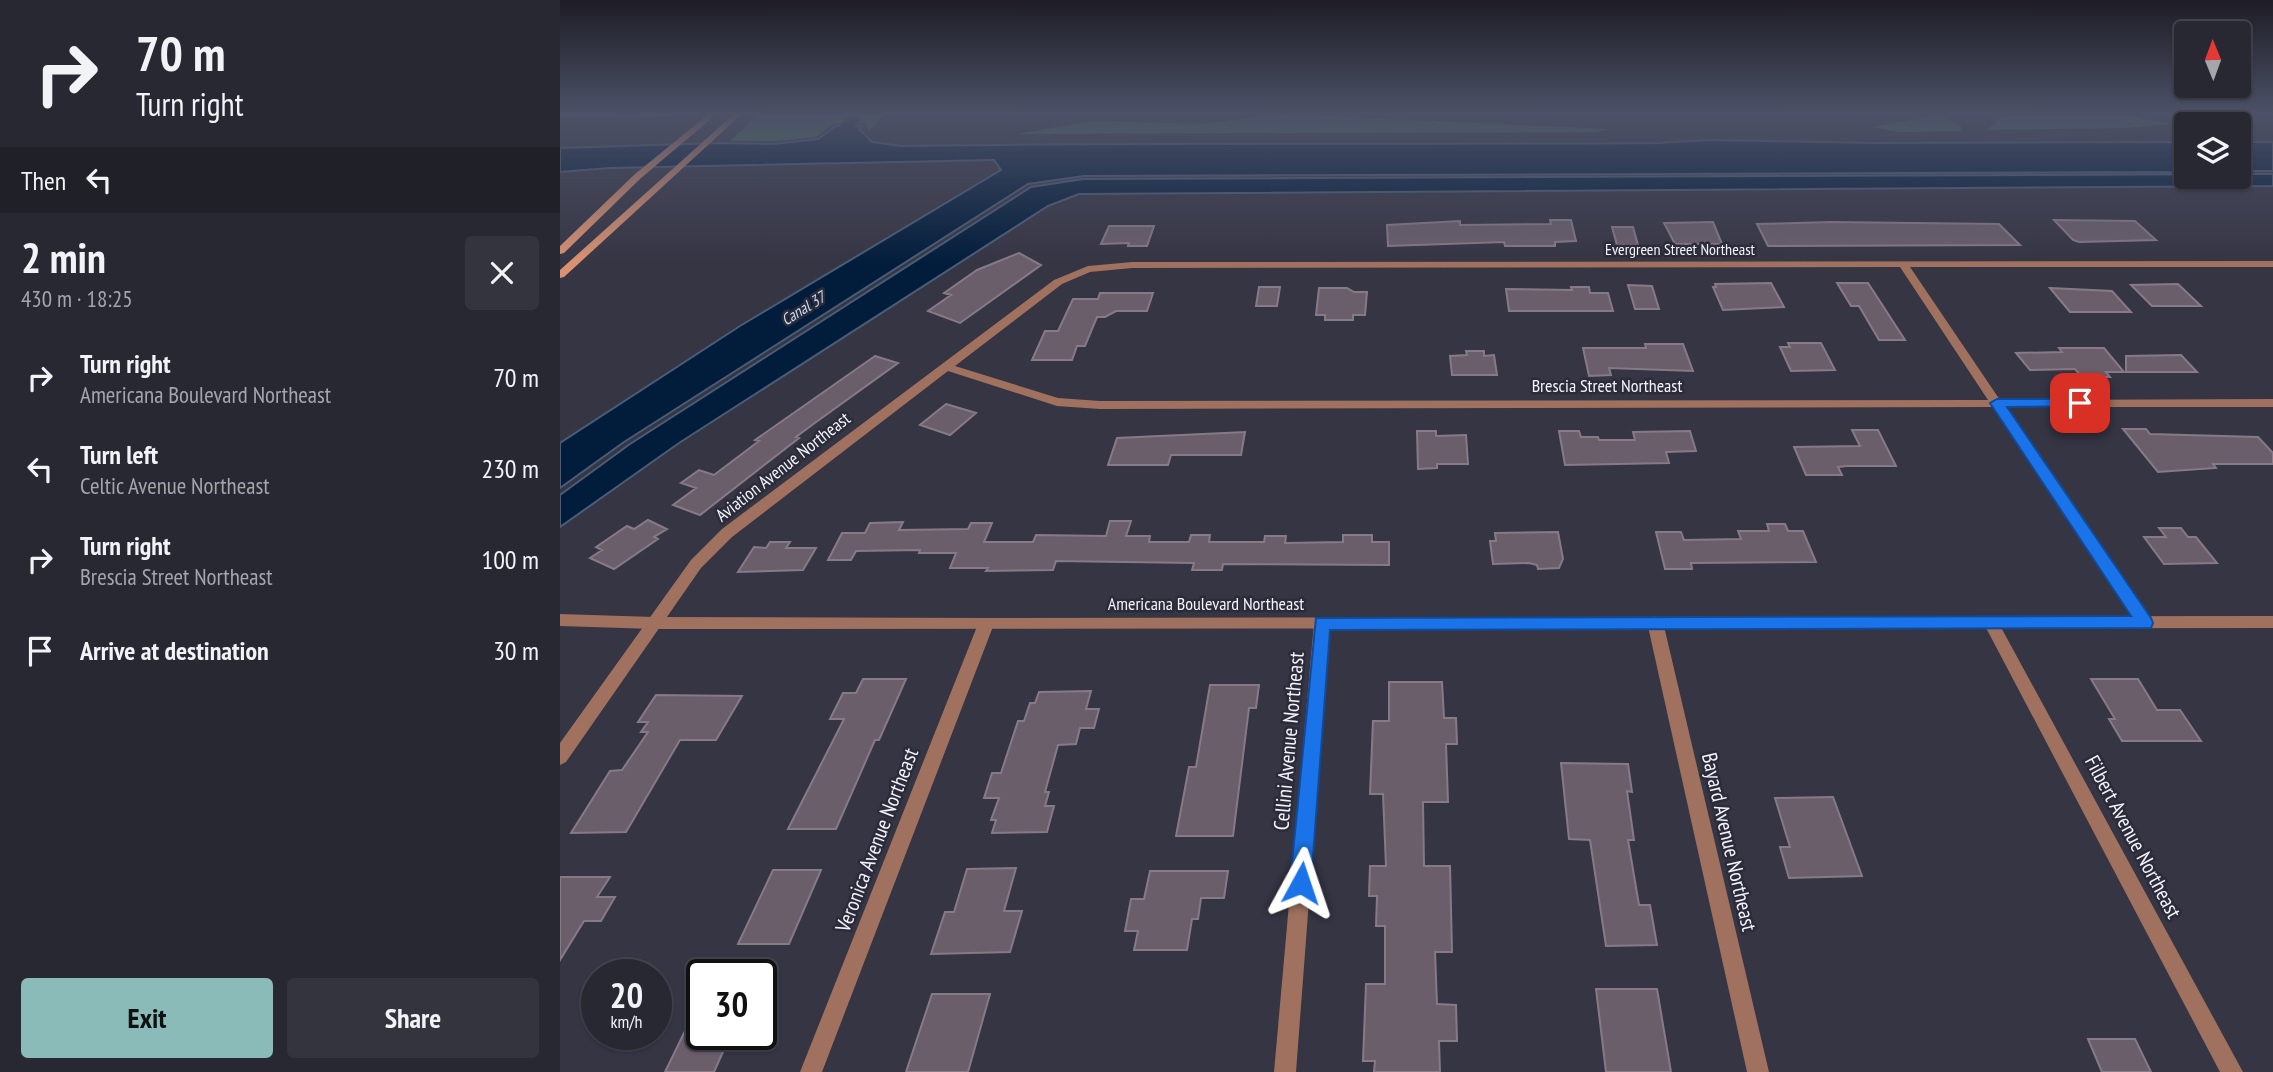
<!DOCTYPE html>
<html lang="en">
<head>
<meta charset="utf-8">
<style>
  :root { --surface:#282833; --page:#34343f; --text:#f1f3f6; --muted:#a5a6ac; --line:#44444e; --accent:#8bbbb9 }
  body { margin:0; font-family:"PT Sans Narrow",sans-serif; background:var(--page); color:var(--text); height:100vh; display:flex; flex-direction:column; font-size:26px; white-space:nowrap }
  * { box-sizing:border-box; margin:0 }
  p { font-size:23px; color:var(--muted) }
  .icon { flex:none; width:38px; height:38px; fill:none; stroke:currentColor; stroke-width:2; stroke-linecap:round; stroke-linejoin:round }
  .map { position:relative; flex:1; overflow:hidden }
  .details { display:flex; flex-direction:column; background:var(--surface); width:560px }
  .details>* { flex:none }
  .hud { background:#282833; color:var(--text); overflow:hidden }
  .needle { width:46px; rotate:359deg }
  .fabs { position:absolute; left:1614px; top:21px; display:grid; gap:14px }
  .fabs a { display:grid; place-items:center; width:77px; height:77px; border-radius:7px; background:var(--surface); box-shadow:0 2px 5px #0004,0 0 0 2px var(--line); font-size:35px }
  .speed { position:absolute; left:21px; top:959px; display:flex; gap:14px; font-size:35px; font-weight:700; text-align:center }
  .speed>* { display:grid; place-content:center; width:91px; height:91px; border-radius:50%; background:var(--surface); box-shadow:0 2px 5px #0004,0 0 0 2px var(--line); line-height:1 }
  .speed small { font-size:18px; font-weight:400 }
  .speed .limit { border:4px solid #111; border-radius:10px; background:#fff; color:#111 }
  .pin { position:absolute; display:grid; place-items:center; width:60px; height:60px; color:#fff; margin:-30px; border-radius:14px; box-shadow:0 4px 10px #0006 }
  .me { position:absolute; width:77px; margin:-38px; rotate:5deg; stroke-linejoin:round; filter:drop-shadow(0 0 5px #0008) }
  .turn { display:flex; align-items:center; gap:24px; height:147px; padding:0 21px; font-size:32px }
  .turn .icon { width:91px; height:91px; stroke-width:2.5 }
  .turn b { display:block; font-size:49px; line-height:60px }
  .then { display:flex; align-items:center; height:66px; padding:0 21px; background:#0003; gap:14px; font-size:26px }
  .round { display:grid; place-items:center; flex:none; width:74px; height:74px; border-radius:7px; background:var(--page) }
  .summary { display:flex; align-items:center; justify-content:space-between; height:119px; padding:0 21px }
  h1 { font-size:42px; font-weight:800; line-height:52px }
  .action { display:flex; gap:14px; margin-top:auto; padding:14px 21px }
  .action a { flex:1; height:80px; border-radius:7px; background:var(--accent); color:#111; font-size:28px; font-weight:800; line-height:80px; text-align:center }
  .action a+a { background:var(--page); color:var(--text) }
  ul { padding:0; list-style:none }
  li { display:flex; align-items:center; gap:21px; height:91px; padding:0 21px }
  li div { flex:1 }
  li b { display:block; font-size:26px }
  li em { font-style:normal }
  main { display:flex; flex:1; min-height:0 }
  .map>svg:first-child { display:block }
  .forest { fill:#47805a }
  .water { fill:#021d3c; stroke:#4a5d76; stroke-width:2 }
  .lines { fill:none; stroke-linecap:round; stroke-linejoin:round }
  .canal { fill:#021d3c; fill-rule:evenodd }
  .building { fill:#6a5e6b; stroke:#867a87; stroke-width:2 }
  .minor { fill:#9f715e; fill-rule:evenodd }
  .tertiary { fill:#9f715e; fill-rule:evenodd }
  .secondary { fill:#d99171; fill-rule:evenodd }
  .route { fill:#1a73e8; stroke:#114b97; stroke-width:2 }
  .labels { text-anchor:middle; stroke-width:5; stroke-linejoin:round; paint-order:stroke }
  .far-street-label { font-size:16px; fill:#f3f3fc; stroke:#2c2b39 }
  .far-water-label { font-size:16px; font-style:italic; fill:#c7defa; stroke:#2c2b39 }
  .street-label { font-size:18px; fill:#f3f3fc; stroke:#2c2b39 }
  .near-street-label { font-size:21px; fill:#f3f3fc; stroke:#2c2b39 }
</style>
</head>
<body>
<main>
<section class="details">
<div class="hud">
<div class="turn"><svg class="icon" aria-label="right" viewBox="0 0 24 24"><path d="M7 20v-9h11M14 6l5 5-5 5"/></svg><div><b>70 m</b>Turn right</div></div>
<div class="then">Then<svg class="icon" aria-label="left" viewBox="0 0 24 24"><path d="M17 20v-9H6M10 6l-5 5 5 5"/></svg></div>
</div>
<div class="summary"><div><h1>2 min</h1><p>430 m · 18:25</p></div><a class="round"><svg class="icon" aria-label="close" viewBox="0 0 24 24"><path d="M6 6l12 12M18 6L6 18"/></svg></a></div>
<ul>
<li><svg class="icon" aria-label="right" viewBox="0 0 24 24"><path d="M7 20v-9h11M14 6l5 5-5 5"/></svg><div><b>Turn right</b><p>Americana Boulevard Northeast</p></div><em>70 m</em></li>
<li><svg class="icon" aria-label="left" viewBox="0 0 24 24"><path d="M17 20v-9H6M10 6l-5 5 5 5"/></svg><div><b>Turn left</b><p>Celtic Avenue Northeast</p></div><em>230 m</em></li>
<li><svg class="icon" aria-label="right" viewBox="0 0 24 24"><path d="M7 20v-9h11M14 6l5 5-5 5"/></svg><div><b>Turn right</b><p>Brescia Street Northeast</p></div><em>100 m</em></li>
<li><svg class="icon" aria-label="arrive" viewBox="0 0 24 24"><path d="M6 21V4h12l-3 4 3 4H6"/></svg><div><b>Arrive at destination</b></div><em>30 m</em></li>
</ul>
<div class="action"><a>Exit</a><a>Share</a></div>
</section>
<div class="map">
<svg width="1713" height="1072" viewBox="0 0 1713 1072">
  <rect width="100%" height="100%" fill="#363544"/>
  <!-- forest -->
  <path class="forest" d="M0 113H118L113 117 0 118Z
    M200 113H326L309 131 306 123 273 124 256 137 216 141H170Z
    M719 114 1003 127 1049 129 1037 132 457 134 533 121 644 124Z
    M1380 115 1401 126V131L1340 132 1310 127Z
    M1444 116H1573L1610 124 1565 128 1427 130Z"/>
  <!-- water -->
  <path class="water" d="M276 126H302L299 129 312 142 341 146C593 142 845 145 1098 143L1150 140 1313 143 1626 142V172L524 176 468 184 64 442 0 488V443L180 326 441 170 434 160 49 168 0 172V148L158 143 213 144 258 139Z
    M1678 142H1713V171H1678Z
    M1678 174H1713V186L519 194 488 206 119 443 0 527V495L70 444 471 187 523 179Z"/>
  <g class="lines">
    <!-- canal -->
    <path class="canal" d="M289 116 301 119 273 149H263V143Z"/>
  </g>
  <!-- building -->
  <path class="building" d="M990 220H1011L1016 241 995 242V246H945L944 242 828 246 827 225 900 221V225L991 224Z
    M1494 220 1575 221 1596 240 1519 242 1513 240Z
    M1153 222 1162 244H1115L1104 223Z
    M1271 222 1439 224 1460 245 1208 246 1197 224Z
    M549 226H594L587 246H568L569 243 541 244Z
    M1052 227H1073L1078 245H1057Z
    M459 253 481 265 400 323 368 311 391 295 384 293 417 270Z
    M1211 283 1224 307 1163 310 1153 287H1156L1155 284Z
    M1277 283H1308L1345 340H1319L1299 306H1291Z
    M1618 284 1641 306H1592L1571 285Z
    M1068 285 1092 286 1099 309H1075Z
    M699 287H720L717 306H696Z
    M1011 287H1029L1030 293H1048L1053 311H949L946 289 1012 290Z
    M759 288H787L794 292H807L805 315H793V320H765V315H756Z
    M1490 288 1552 291 1571 312H1510Z
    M540 293H593L587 311H556L545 317H537L525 346H517L512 360H472L485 331H498L513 299H538Z
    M1228 343H1261L1275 370 1231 371 1220 347H1230Z
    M1085 344H1123L1133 371 1049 368 1051 375 1029 376 1023 348H1086Z
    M1499 348H1544L1564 372H1546L1550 377H1522L1515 369 1470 370 1456 353 1502 352Z
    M906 351H924V356L934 355 937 375H892L890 356 907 355Z
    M1621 355 1637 372H1566V356Z
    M315 356 338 363 252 425 236 437 239 438 140 515 113 505 136 488 121 483 139 470 154 475 199 441 195 440Z
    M386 404 416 413 390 435 360 425Z
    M1563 429H1586L1590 434 1698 437 1713 453V464H1653L1656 468 1598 472Z
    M1292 430H1318L1336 466H1287L1278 467 1282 475H1246L1234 447 1300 446Z
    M857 431H876V436L906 435 908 464H877V468L858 469Z
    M999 431H1019L1021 437H1038L1039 440H1075L1073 432 1130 431 1136 451 1106 452 1109 463 1005 465Z
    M685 432 681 455H611L608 465H548L557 438Z
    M88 520 107 529 94 537 98 539 54 569 30 558 42 550 36 547 67 526 74 529Z
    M550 521H571L566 536H590L589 542H629L631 535H650L649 542H704L705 536H726L725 543 783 542V535H812V542H829V565L663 564 662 570H632L634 563 496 561 493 570 426 571 428 568H390L396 553H359L360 550 296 551 291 560H268L282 533H305L310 523 343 522 339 530 408 529 411 523H432L424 542H473L476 535 546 536Z
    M1207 524H1225L1228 531H1243L1256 562 1131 563 1132 569H1105L1096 532H1121L1124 540 1181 539 1178 531H1209Z
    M1599 528H1621L1628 537H1636L1657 563 1604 564 1584 537H1606Z
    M998 532 1003 559 999 568 978 569 977 565 969 563 933 564 930 541H936L935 533Z
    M210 542H230L226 548H256L243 570 178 572 194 547 206 548Z
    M303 679H346L319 740H315L276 829H228L284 719H270L283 693H296Z
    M1531 679H1578L1597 710H1620L1641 741H1562L1549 719H1555Z
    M829 682H882L884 718H896L897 744H886L888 802H863L864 866H890L892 952H875L877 1004 896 1005 897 1041H879L880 1072H814L815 1061H803L806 984H825V926H816L817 896H809L810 866H826L823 794H810L813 721H829Z
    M650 685H699L696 708H689L673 836H616L629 767H636Z
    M531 691 526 709H539L534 728H520L516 744 498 745 485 792H489L485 806H494L487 832 432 833 436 820H431L439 798H424L432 773H441L458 721H464L470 703H475L479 692Z
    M96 695 182 696 156 740H120L66 832 11 833 50 771 62 770 88 732H81L88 722H78Z
    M1001 763 1068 764 1072 792 1067 791 1074 840H1068L1079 905H1090L1097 945 1046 946 1030 840 1009 839Z
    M1273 797 1302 876 1229 878 1220 847H1230L1215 798Z
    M456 868 444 911H462L450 952 371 954 385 912H394L407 869Z
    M213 870H261L229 944H178Z
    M590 871H668L664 898H641L638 919H632L627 950H574L578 931H565L571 899H584Z
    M0 877H50L37 897H55L41 921H24L0 960Z
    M1036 989H1097L1111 1072H1046Z
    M372 994H430L408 1072H346Z
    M142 996V1034H171L154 1072H105Z
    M1528 1039H1575L1591 1072H1542Z"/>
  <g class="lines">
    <!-- minor -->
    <path class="minor" d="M1713 261V267H1350L1440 400 1713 399V407H1445L1589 619 1592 623 1589 627H1579L1433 407 540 409 497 406 388 371 172 537 141 568 6 762 0 765V743L131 560 162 529 494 280 528 266 572 262ZM1340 267 1428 400 540 401 498 398 395 366 502 284 530 272 572 268Z
      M1095 616 1100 618 1103 622 1209 1072H1187L1087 622 1090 618Z
      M762 617 767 619 770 623 736 1072H714L754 623 757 619Z
      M426 618 431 620 434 624 262 1072H240L418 624 421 620Z
      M1432 618 1437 620 1683 1072H1660L1424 624 1427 620Z"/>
    <!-- tertiary -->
    <path class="tertiary" d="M0 614 94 617 426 618 1713 616V628L94 629 0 626Z"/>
    <!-- secondary -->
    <path class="secondary" d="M150 113H158L81 178 4 253 0 254V246L75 174Z
      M175 113H183L4 277 0 278V270Z"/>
  </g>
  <!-- sky -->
  <linearGradient id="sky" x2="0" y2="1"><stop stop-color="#1e1d25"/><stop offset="0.43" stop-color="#4c5167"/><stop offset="1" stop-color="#4c5167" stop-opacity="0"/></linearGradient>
  <rect width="1713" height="263" fill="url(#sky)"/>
  <!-- route -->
  <path class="route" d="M1520 399 1527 403 1525 406 1447 407 1591 618 1593 623 1591 628 770 630 751 883 748 891 741 894 733 891 730 883 756 618 1571 616 1430 403 1437 399Z"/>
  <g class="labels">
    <!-- far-street labels -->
    <g class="far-street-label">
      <text x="1120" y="255">Evergreen Street Northeast</text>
    </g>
    <!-- far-water labels -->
    <g class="far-water-label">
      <text transform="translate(243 308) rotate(-32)" y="6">Canal 37</text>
    </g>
    <!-- street labels -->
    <g class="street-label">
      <text x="1047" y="392">Brescia Street Northeast</text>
      <text transform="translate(223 467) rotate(-38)" y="6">Aviation Avenue Northeast</text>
      <text x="646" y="610">Americana Boulevard Northeast</text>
    </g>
    <!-- near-street labels -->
    <g class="near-street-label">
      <text transform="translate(729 741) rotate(-85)" y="7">Cellini Avenue Northeast</text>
      <text transform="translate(1573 837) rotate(62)" y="7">Filbert Avenue Northeast</text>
      <text transform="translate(317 840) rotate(-69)" y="7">Veronica Avenue Northeast</text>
      <text transform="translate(1169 842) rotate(77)" y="7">Bayard Avenue Northeast</text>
    </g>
  </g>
</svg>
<div class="fabs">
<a><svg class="needle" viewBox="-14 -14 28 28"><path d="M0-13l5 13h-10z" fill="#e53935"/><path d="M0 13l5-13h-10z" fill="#a5a6ac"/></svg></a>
<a><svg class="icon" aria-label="layers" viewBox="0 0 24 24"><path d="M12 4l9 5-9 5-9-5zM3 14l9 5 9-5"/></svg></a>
</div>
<div class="speed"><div>20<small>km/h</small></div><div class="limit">30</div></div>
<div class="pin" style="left:1520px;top:403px;background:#d93025"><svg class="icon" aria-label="arrive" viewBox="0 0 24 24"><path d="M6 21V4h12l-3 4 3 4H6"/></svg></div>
<svg class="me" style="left:741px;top:883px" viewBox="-20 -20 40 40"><path d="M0-17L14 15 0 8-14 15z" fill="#1a73e8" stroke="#fff" stroke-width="4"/></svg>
</div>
</main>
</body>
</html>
